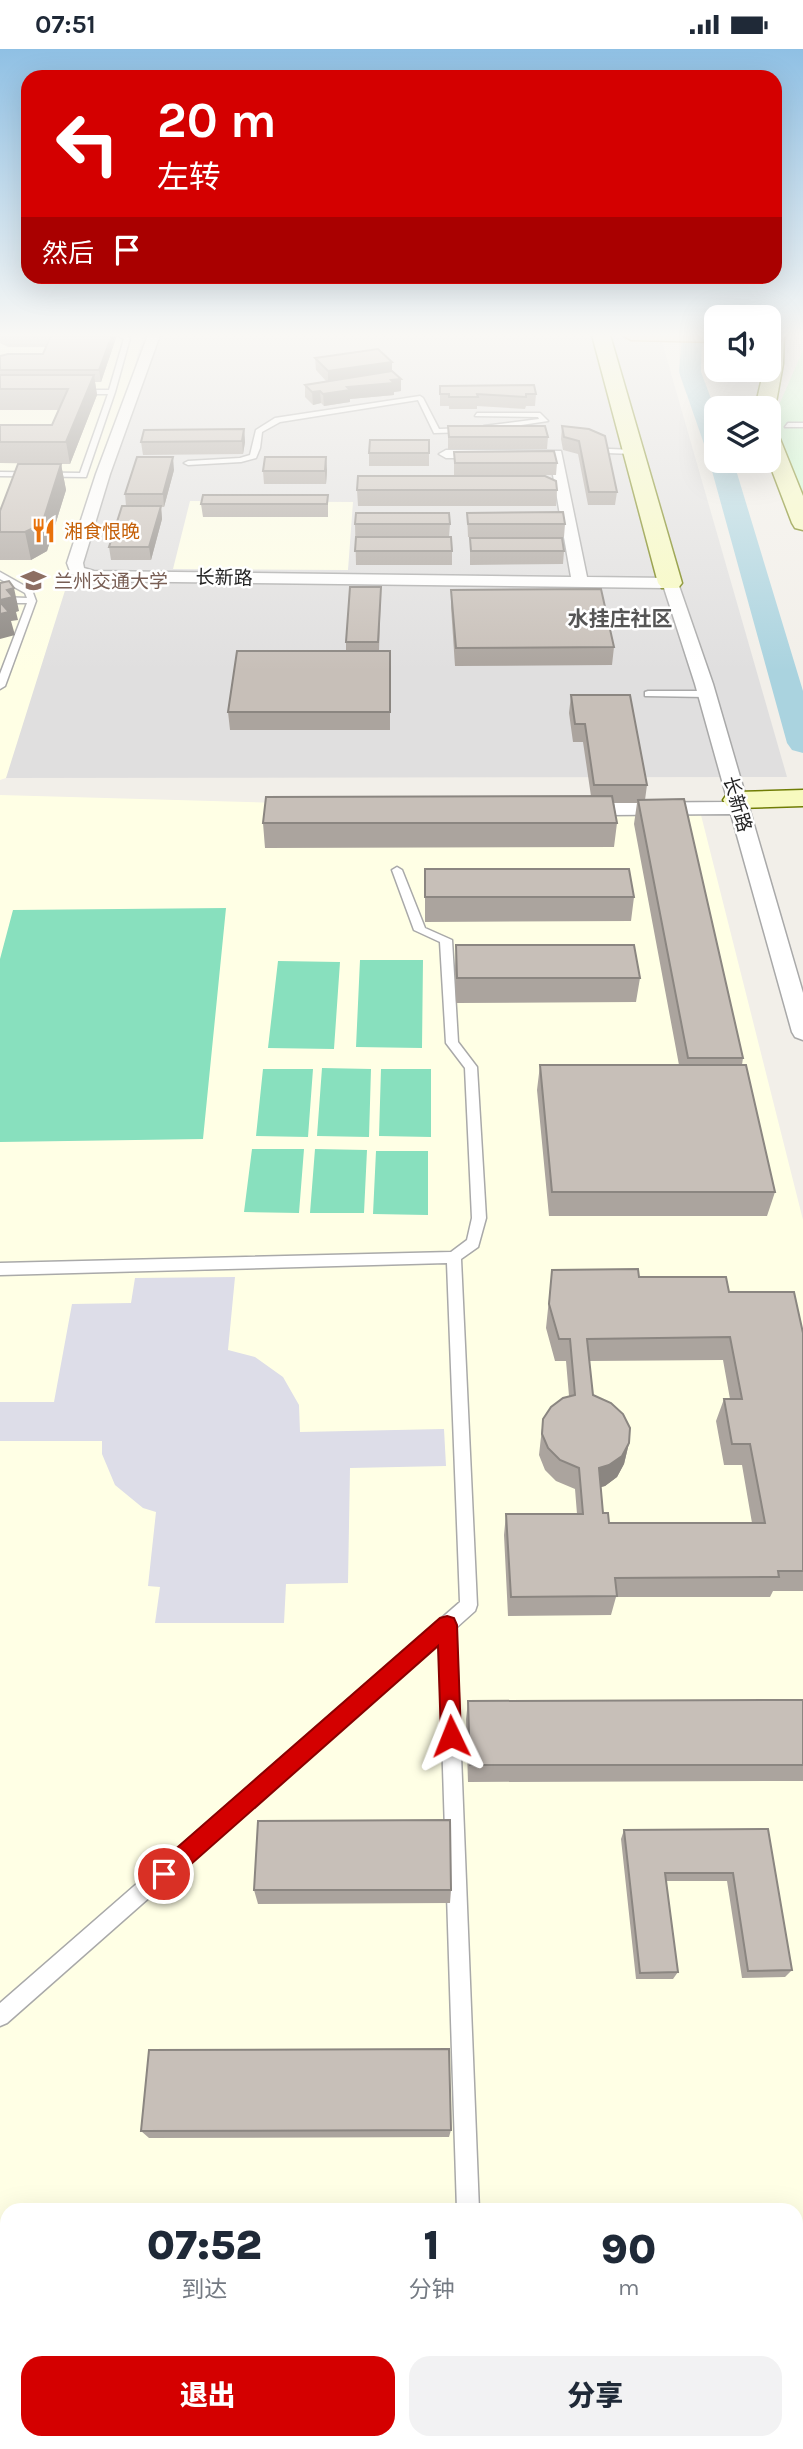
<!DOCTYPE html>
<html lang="zh">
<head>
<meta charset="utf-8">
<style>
  :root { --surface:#fff; --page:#f2f2f3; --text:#1f2937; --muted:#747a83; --accent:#d40000 }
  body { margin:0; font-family:Karla,"Noto Sans SC",sans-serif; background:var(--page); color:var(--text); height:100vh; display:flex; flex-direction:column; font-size:26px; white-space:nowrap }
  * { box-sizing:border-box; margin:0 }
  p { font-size:23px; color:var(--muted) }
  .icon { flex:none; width:38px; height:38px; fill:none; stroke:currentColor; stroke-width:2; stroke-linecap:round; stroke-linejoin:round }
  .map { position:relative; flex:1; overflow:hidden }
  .panel { position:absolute; left:0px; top:2154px; width:803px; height:247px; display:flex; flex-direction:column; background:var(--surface); border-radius:21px 21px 0 0; box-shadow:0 7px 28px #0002 }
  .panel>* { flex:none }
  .top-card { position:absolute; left:21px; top:21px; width:761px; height:214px; border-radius:21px; box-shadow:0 7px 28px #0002; background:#d40000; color:#fff; overflow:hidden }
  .tools { position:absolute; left:704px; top:256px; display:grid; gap:14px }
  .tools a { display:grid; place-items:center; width:77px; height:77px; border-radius:14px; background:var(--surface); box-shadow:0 7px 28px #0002; font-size:35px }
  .pin { position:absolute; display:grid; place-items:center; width:60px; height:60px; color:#fff; margin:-30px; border:4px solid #fff; border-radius:50%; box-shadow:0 2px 7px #0007 }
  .me { position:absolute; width:77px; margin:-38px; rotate:358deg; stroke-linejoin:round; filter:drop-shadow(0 0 5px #0008) }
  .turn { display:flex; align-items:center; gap:24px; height:147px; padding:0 21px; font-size:32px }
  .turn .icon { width:91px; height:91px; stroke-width:2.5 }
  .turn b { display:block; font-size:49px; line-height:60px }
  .then { display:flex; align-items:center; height:66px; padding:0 21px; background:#0003; gap:14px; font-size:26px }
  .eta { display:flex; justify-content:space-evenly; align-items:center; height:119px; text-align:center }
  .eta b { font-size:42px; font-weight:800; line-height:49px }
  .cta { display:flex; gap:14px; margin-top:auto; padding:14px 21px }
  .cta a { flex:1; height:80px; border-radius:21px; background:var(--accent); color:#fff; font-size:28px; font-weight:800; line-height:80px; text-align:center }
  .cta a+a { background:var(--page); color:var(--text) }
  .status { display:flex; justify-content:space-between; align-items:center; height:49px; padding:0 35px; background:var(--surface); direction:ltr }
  .status svg { height:19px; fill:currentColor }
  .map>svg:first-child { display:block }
  .residential { fill:#e0dfdf }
  .education { fill:#ffffe5; fill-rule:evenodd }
  .park { fill:#c8facc }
  .pitch { fill:#88e0be }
  .plaza { fill:#dddde8 }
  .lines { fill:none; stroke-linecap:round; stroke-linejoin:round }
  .river { fill:#aad3df; fill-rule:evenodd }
  .lane-casing { stroke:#a9a9a9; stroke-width:3 }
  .street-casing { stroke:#a9a9a9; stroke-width:3 }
  .secondary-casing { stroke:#707d05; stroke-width:3 }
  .primary-casing { stroke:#a06b00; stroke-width:3 }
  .lane { fill:#fff; fill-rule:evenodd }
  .street { fill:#fff; fill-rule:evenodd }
  .secondary { fill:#f7fabf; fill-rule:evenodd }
  .primary { fill:#fcd6a4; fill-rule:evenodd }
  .wall { fill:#aba49e; fill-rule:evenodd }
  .shaded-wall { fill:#8b8681 }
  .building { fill:#c7bfb8; stroke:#8b8681; stroke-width:2; fill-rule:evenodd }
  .route { fill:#d40000; stroke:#8a0000; stroke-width:2 }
  .labels { text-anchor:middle; stroke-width:5; stroke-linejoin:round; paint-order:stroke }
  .far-food-label { font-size:19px; fill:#c56008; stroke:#fff; text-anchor:start }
  .far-street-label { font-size:19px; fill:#222; stroke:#fff }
  .far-education-label { font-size:19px; fill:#785e54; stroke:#fff; text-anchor:start }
  .far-neighbourhood-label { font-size:21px; font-weight:bold; fill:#555; stroke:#fff }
</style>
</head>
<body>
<div class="status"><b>07:51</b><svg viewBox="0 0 49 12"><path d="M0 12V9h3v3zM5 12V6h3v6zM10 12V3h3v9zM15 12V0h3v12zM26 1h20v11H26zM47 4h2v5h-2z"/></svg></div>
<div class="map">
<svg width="803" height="2400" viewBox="0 0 803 2400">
  <rect width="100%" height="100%" fill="#f2efe9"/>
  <!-- residential -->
  <path class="residential" d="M0 286H660L787 728 0 729Z"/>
  <!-- education -->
  <path class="education" d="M0 286H143L130 335 6 729 0 731Z
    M190 452 353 453 348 521 173 520Z
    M0 746 701 766 803 1171V2400H0ZM7 2161H796V2394H7Z"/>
  <!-- park -->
  <path class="park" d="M803 301V456L772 372Z"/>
  <!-- pitch -->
  <path class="pitch" d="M226 859 203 1090 0 1093V910L13 861Z
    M360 911H423L422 999 356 998Z
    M278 912 340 913 334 1000 268 999Z
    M322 1019 371 1020 369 1088 317 1087Z
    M263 1020H313L308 1088 256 1087Z
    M381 1020H431V1088L379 1087Z
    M252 1100H304L299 1164 244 1163Z
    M315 1100 367 1101 364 1164H310Z
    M376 1102H428V1166L373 1165Z"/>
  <!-- plaza -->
  <path class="plaza" d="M235 1228 228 1301 255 1308 283 1328 299 1356 300 1383 444 1380 446 1417 350 1419 348 1534 286 1535 284 1574H155L160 1538 148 1537 156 1463 143 1459 115 1436 102 1405V1392H0V1353H54L72 1255 131 1254 135 1229Z"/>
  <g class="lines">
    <!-- river -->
    <path class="river" d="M682 286H702L701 323 716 363V402L708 400 704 395 679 323Z
      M716 405V411H733L803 642V704L792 701 787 694 709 411Z"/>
    <defs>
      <path id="lane" d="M116 286H124L130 289 115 343 86 428 0 427V423L80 424 108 345H77L74 343 77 341H109L124 290Z
        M420 347 423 349 439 380 467 379 470 383 434 384 418 351 280 373 262 383 260 399 256 409 241 413 188 416 184 414 188 412 240 409 250 406 256 381 275 369Z
        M477 364H540L548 372 487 381 484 377 539 370 538 368 475 367Z
        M788 374H803V378H785Z
        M610 400 634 401 638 403 634 405 607 404V400Z
        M0 523 32 541 36 552 5 637 0 640V625L27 554H0V548L27 549 25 544 0 530Z
        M648 642H707L712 645 707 648 645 647V643Z
        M397 818 402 821 425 879 452 891 458 993 477 1018 486 1169 478 1198 461 1210 477 1556 475 1562 456 1579 479 2161H457L439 1593 7 1974 0 1977V1954L460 1553 447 1214 0 1226V1214L451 1203 467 1191 472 1169 465 1019 446 994 440 893 414 881 392 821Z
        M635 2394H659V2400H635Z"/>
      <path id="street" d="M148 286H160L110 425 83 514 84 519 94 522 571 528 550 409H446L439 405 446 401 561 402 587 528 670 529 678 534 713 635 803 944V991L795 988 792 983 731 765 608 766 598 760 608 754 728 753 695 635 664 539 93 532 71 525 67 514 96 425Z"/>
      <path id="secondary" d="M592 286H610L682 534 678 539H662L658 534Z
        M768 286H784L783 315 775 359 768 364V359H755L764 320H768Z
        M768 379 778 385 803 447V481L795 479 792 474 768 411Z
        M803 741V757L737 759 727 757 723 751 727 745 737 743Z"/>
      <path id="primary" d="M622 286H716V293L631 291Z
        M768 286H781L784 290 781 294 768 295Z"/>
    </defs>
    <!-- lane casing -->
    <use href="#lane" class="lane-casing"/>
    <!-- street casing -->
    <use href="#street" class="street-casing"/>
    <!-- secondary casing -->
    <use href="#secondary" class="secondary-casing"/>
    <!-- primary casing -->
    <use href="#primary" class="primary-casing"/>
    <!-- lane -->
    <use href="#lane" class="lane"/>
    <!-- street -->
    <use href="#street" class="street"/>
    <!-- secondary -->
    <use href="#secondary" class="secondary"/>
    <!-- primary -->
    <use href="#primary" class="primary"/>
  </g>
  <!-- wall -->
  <path class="wall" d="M0 286H116V289L101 333H95L97 346 70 415H61L66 441 47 502 31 511H0V462L60 415 0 414V376H52L59 361H0V307L43 305 46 298H8L0 294Z
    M315 309 392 322 401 342 394 343V346L350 350V353L324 357 321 354 313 356 305 348V336L326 332 316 321Z
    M440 337 536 345 535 357H526L525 360 477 357V360H449V357H440Z
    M448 377 548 388 547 400H448Z
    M562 377 589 380 617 443 615 456H588L578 405 563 401 561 390Z
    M244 380 245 393 243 405 143 406 141 393Z
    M429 391V417H369V404Z
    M454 403 557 414 556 426 454 427Z
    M174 421 164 458H161L162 470 151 511H111L109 498 126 457 125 445Z
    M327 421 326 435H264L263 422Z
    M357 441H557L556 457H358Z
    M328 446V468H203L201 455Z
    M467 464 565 475 564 488H468Z
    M355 475H450L449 488 452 502V516H356Z
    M470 489 564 502 563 515 470 516Z
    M381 538 379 602H390V681H230L228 663 346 602V593Z
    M451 541 614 598 612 616 455 617 451 558Z
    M571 646 647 736 645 751 743 1009 742 1016 775 1143 767 1167H549L537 1041 540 1016H679L634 775 637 754H614L617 774 614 798 265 799 263 774 591 747 583 693H573L569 664Z
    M425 820 634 848 631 872 425 873Z
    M456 896 640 929 636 953 456 954 455 921Z
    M552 1221 639 1228 729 1243 803 1284V1542H773L770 1548H616L611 1566 508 1567 504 1486 506 1465H577L575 1440 556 1432 545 1421 539 1406 543 1370 569 1347 566 1312H555L546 1279ZM723 1311 730 1350H724L716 1372 724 1416H742L752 1474H609L603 1464 601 1438 605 1437 617 1428 624 1415 629 1394 593 1346 589 1312Z
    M803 1651V1732L468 1733 466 1670 468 1652Z
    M768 1780 792 1921 785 1928 742 1929 727 1832H666L678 1923 673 1930H636L621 1790 624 1781Z
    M254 1841H451L450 1854 258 1855Z
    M451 2081 449 2088 149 2089 141 2082Z"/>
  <!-- shaded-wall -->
  <path class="shaded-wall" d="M112 286H116V289L101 333 99 321Z
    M392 313V325L328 334V322Z
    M94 326 97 346 70 415 66 393Z
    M401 330V342L394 343V346L350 350V353L324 357 323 345 347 338Z
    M320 342 321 354 313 356 312 343Z
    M244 380 245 393 243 405 242 392Z
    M173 408 174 421 164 458 163 445Z
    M326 408 327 421 326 435 325 422Z
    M61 415 66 441 47 502 31 511 25 483Z
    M161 457 162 470 151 511 149 498Z
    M14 539 19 562 16 563 18 571 11 572 15 586 0 590V551L7 541Z
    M629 1394 624 1415 617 1428 605 1437 594 1440 599 1419Z"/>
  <!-- building -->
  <path class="building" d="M4 286H112L99 321H0V307L8 305H43L51 286Z
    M378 300 392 313 328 322 315 309Z
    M392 322 401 330 391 331 394 334 347 338 350 341 323 345 320 342 312 343 305 336Z
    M0 326H94L66 393H0V376H52L68 340H0Z
    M534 336 536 345H526V348L477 345 478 348H449V345H440V337Z
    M448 377H545L548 388H449Z
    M562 377 589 380 605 387 617 443H589L579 392 564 388Z
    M244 380 242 392 141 393 144 381Z
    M370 391H429V404H369Z
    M554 402 557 414H455L454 403Z
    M137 408H173L163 445H125Z
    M265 408H326L325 422H263Z
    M18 415H61L42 475 25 483H0V462Z
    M358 427H545L556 432 557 441H357Z
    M203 446H328L327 455H201Z
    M122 457H161L149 498H109Z
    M563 463 565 475H468L467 464Z
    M356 464H449L450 475H355Z
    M356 488H451L452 502H355Z
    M470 489H562L564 502H471Z
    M9 532 14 539 7 541 13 548 0 551V534Z
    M350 538H381L378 593H346Z
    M601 540 614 598 456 599 451 541Z
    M0 553 9 563 0 565Z
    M237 602H390V663H228Z
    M571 646H630L647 736H594L585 675H575Z
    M612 747 617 774H263L266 748Z
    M684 750 743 1009H688L638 751Z
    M425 820H629L634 848H425Z
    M456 896H634L640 929H457Z
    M540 1016H746L775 1143H552Z
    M638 1220 639 1228H726L729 1243H794L803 1284V1522H778L779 1528 615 1529 617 1547 511 1548 506 1465H583L579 1419 560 1411 548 1399 542 1385 543 1370 551 1358 563 1349 575 1346 570 1290H559L549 1255 552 1221ZM730 1288 742 1350H724L732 1395H750L765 1474H609L608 1464H603L599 1419 609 1416 622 1407 629 1394 630 1379 623 1365 611 1354 593 1346 587 1290Z
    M803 1651V1716H470L468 1652Z
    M450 1771 451 1841H254L258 1772Z
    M768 1780 792 1921 748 1922 733 1824H665L678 1923 640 1924 624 1781Z
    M449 2000 451 2081 141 2082 149 2001Z
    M803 2203V2295H796V2204Z
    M73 2394H606L607 2400H72Z"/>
  <!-- sky -->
  <linearGradient id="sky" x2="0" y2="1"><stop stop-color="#8fc0e4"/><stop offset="0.46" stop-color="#f9f8f5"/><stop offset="1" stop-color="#f9f8f5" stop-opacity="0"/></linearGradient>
  <rect width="803" height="622" fill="url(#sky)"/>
  <!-- route -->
  <path class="route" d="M447 1567 454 1569 457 1576 461 1687 458 1695 451 1698 444 1695 441 1687 438 1597 172 1832 164 1835 156 1832 153 1825 156 1817 440 1569Z"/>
  <!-- icons -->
  <defs>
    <symbol id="restaurant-bare" viewBox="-9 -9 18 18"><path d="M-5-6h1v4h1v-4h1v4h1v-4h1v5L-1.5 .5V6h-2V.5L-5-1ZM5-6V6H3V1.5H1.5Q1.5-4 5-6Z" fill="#e8710a" stroke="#fff" stroke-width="2.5" paint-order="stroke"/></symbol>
    <symbol id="university-bare" viewBox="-9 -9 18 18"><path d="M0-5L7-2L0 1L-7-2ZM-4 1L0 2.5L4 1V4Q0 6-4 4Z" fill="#8d6e63" stroke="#fff" stroke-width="2.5" paint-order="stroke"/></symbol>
  </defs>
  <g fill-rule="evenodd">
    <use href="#restaurant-bare" x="26" y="464" width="35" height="35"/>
    <use href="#university-bare" x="16" y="514" width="35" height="35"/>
  </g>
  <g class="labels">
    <!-- far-food labels -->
    <g class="far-food-label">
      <text x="64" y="489">湘食恨晚</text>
    </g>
    <!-- far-street labels -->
    <g class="far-street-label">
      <text transform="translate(224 528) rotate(1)" y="7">长新路</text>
      <text transform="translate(738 755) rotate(74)" y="7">长新路</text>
    </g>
    <!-- far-education labels -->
    <g class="far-education-label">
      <text x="54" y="539">兰州交通大学</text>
    </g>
    <!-- far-neighbourhood labels -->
    <g class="far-neighbourhood-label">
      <text x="620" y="577">水挂庄社区</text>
    </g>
  </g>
</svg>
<div class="tools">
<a><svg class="icon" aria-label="sound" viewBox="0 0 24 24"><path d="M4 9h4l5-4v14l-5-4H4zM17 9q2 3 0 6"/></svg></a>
<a><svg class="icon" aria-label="layers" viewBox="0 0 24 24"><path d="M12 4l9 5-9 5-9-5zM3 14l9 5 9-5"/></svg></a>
</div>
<div class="pin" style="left:164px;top:1825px;background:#d93025"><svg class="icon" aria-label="arrive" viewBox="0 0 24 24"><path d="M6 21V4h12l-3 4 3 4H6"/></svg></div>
<svg class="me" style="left:451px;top:1687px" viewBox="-20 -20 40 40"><path d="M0-17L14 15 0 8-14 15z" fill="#d40000" stroke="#fff" stroke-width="4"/></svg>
<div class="top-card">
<div class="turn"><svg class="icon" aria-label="left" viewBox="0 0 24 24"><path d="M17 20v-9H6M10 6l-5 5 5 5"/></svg><div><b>20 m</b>左转</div></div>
<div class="then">然后<svg class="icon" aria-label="arrive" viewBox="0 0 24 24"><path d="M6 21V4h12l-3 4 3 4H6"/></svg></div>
</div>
<section class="panel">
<div class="eta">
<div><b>07:52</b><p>到达</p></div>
<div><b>1</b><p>分钟</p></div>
<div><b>90</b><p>m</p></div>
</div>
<div class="cta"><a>退出</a><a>分享</a></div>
</section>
</div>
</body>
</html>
